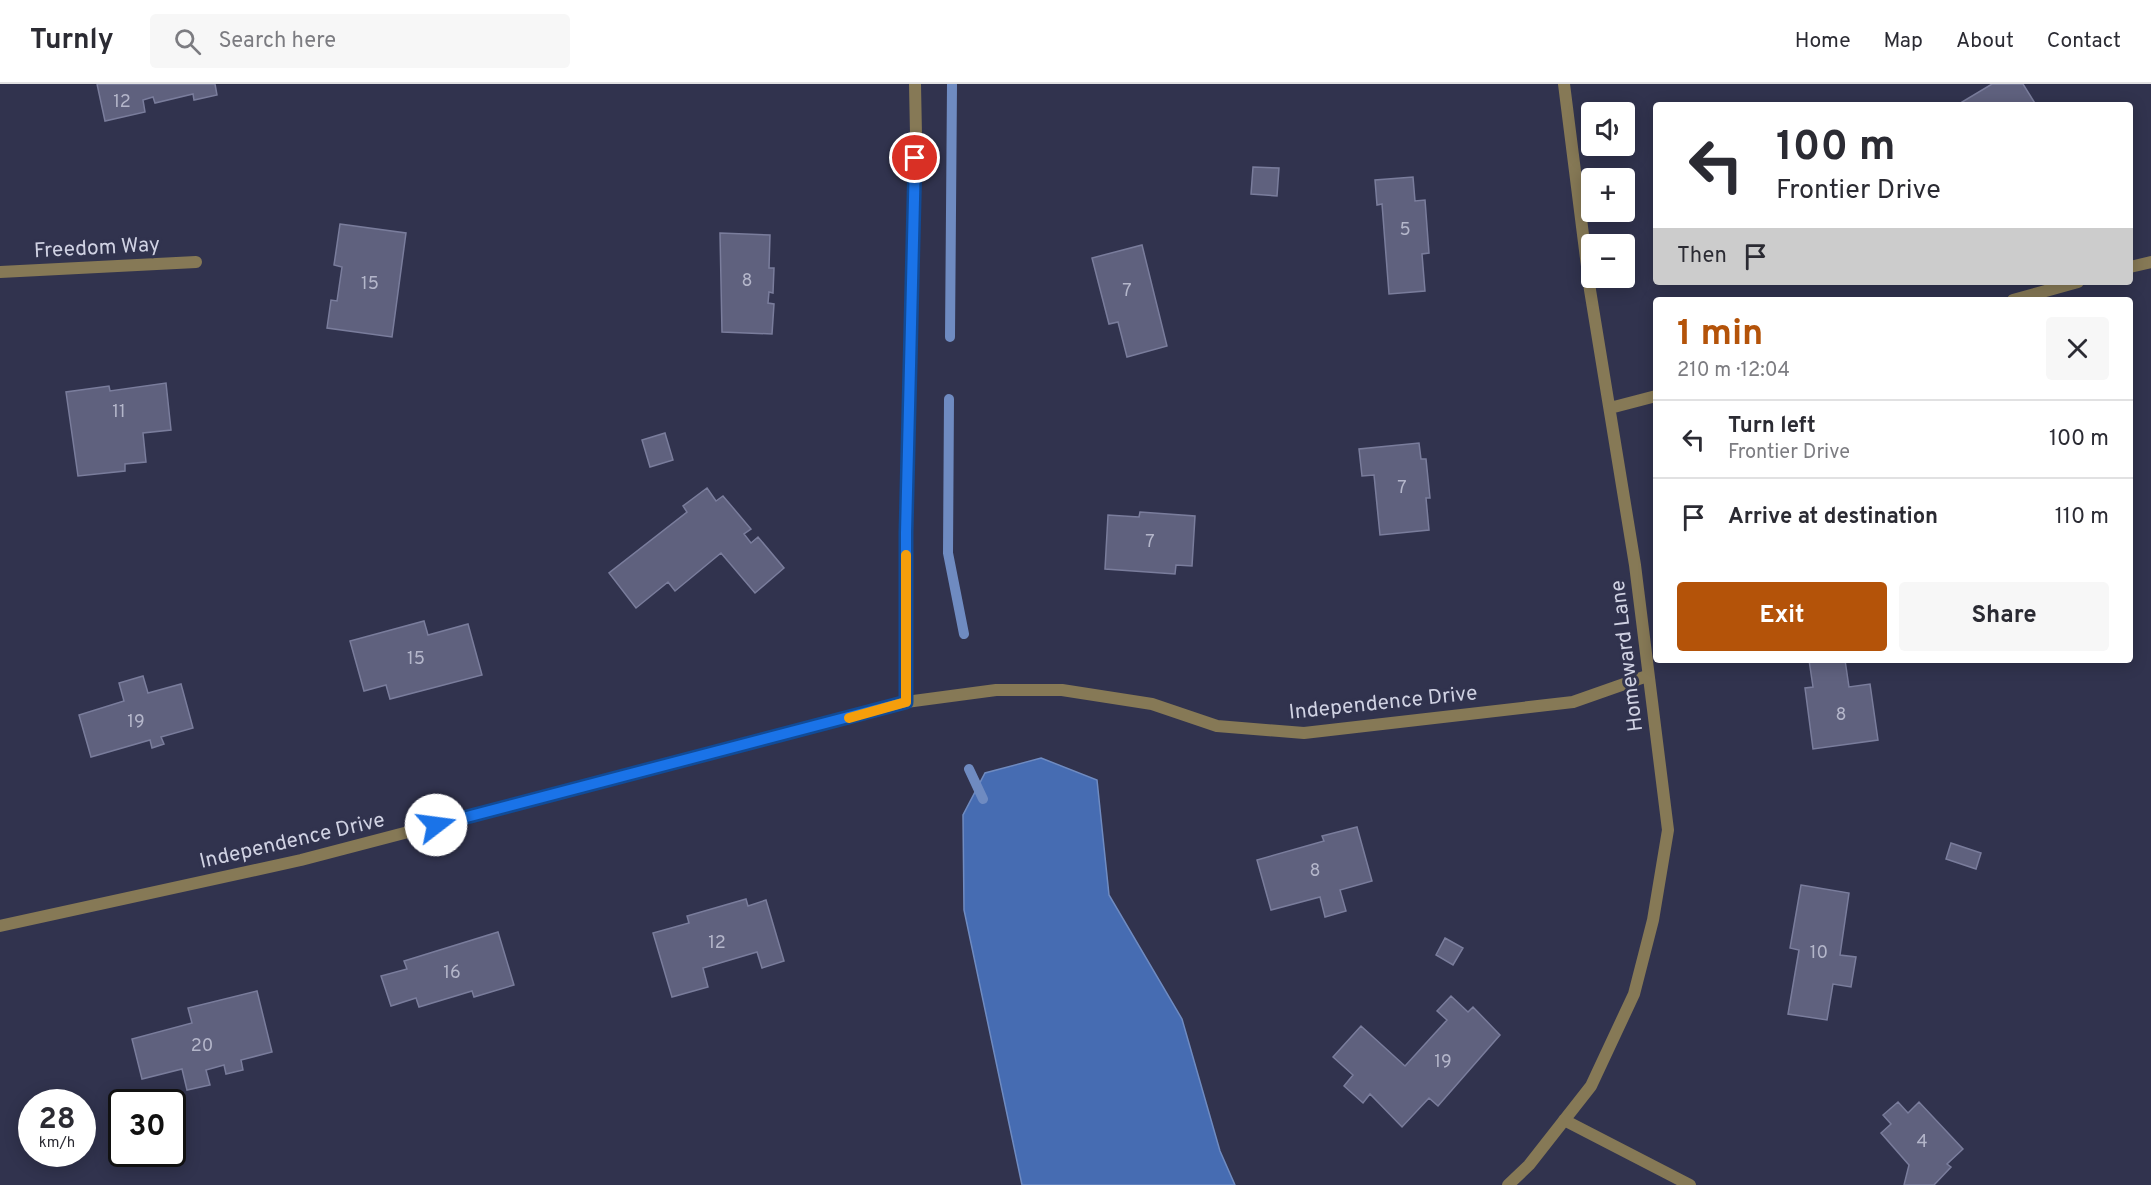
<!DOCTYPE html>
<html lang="en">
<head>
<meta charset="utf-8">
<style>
  :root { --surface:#fff; --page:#f7f7f7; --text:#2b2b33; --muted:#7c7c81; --line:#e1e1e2; --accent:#b45309 }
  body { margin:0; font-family:Overpass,sans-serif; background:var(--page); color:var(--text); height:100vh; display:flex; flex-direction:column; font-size:22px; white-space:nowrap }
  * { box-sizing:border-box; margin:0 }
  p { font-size:20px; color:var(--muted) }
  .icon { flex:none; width:33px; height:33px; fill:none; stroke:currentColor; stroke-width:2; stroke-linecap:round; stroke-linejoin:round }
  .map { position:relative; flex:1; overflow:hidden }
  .sheet { position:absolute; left:1653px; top:213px; width:480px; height:366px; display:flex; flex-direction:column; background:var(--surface); border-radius:6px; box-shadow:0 3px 15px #0003 }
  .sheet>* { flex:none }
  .guide { position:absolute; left:1653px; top:18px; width:480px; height:183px; border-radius:6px; box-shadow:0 3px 15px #0003; background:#fff; color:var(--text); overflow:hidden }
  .buttons { position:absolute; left:1581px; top:18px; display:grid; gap:12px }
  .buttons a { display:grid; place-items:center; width:54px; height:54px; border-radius:6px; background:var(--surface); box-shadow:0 3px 15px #0003; font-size:30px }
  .speed { position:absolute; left:18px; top:1005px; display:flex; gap:12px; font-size:30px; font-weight:700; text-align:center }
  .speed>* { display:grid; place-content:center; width:78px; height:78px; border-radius:50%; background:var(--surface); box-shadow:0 3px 15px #0003; line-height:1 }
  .speed small { font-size:15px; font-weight:400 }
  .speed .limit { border:3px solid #111; border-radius:9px; background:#fff; color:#111 }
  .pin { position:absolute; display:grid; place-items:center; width:51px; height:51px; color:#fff; margin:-26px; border:3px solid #fff; border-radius:50%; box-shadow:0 2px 6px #0007 }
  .me { position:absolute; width:66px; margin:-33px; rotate:75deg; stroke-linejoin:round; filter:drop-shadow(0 0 4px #0008) }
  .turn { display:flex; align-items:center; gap:21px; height:126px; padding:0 24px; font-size:27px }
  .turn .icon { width:78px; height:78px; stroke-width:2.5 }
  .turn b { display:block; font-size:42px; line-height:51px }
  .then { display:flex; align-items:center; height:57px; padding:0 24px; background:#0003; gap:12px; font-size:22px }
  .round { display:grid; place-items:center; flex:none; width:63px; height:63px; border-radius:6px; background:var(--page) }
  .headline { display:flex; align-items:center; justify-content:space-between; height:102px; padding:0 24px }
  h1 { font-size:36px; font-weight:700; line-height:45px; color:var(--accent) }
  .primary-button { display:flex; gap:12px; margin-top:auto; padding:12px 24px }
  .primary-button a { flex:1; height:69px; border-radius:6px; background:var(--accent); color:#fff; font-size:24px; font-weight:700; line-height:69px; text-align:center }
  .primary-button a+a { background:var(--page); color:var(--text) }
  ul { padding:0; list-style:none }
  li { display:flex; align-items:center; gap:18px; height:78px; padding:0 24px; border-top:2px solid var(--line) }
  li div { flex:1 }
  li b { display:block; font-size:22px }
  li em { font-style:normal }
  header { display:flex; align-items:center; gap:36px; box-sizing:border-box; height:84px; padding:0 30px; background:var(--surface); border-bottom:2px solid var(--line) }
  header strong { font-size:28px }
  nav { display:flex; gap:33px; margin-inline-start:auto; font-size:21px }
  .search { width:420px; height:54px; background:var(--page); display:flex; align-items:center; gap:15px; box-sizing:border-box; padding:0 21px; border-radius:6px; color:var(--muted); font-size:22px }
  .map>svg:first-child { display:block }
  .water { fill:#466cb2; stroke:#6f8bc1; stroke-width:1.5 }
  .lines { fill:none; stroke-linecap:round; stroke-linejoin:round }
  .stream { stroke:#6f8bc1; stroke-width:10 }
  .building { fill:#5f617e; stroke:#7a7d9c; stroke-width:1.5 }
  .street { stroke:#867956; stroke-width:12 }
  .route-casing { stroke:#114b97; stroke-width:15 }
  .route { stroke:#1a73e8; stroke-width:10 }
  .slow { stroke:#f59e0b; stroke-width:10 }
  .labels { text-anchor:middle; stroke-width:6; stroke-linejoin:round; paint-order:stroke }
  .number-label { font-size:18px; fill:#b4b6ca }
  .street-label { font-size:21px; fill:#d0d2e3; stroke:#31334e }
</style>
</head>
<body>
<header>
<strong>Turnly</strong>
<div class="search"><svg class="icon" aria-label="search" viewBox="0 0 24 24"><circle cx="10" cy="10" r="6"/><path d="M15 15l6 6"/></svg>Search here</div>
<nav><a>Home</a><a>Map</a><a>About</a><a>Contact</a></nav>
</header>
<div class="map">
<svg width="2151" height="1101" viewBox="0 0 2151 1101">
  <rect width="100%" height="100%" fill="#31334e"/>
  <!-- water -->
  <path class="water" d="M1041 674 1097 696 1109 811 1182 935 1220 1067 1235 1101H1022L964 826 963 731 985 689Z"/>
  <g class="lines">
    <!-- stream -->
    <path class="stream" d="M950 253 952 1
      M949 315 948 469 964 550
      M969 685 983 715"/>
  </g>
  <!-- building -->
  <path class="building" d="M97 0H215L217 11 194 16 193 10 155 19 153 13 143 16 145 28 105 37Z
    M1992 0H2023L2036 21H1964L1962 18Z
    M1253 83 1279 84 1277 112 1251 110Z
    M1413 93 1415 117 1425 116 1429 169 1422 170 1425 207 1389 210 1382 120 1377 121 1375 96Z
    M340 140 406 149 392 253 327 244 331 216 337 217 342 183 334 181Z
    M720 149 770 151 769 184H774L773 209 769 208 768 219 774 220 772 250 722 248Z
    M1142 161 1167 262 1127 273 1118 238 1109 240 1092 174Z
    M166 299 171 346 143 349 146 378 125 380V387L78 392 66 308 109 302 110 307Z
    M665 349 673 376 650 383 642 356Z
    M1419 359 1421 375H1426L1430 414H1426L1429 446 1380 451 1374 391 1362 392 1359 365Z
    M707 404 716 417 723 412 751 445 744 450 751 459 758 453 784 484 755 509 721 469 675 507 668 498 636 524 609 489 687 428 683 422Z
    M1140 428 1195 432 1192 482 1176 481 1175 490 1105 485 1108 431 1139 433Z
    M424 537 428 551 468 540 482 591 390 615 386 601 364 607 350 557Z
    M1809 576H1845L1849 603 1870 600 1878 656 1813 665 1805 604 1813 603Z
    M143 592 148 609 181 600 193 644 161 653 164 660 152 664 150 656 91 673 79 631 124 617 119 599Z
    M1357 743 1372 797 1340 806 1346 827 1325 833 1320 813 1271 826 1257 776 1324 757 1322 752Z
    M1951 759 1981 769 1976 785 1946 775Z
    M1801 801 1849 809 1840 871 1856 873 1851 903 1833 900 1827 936 1788 930 1799 866 1790 864Z
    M746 815 748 822 766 816 784 877 762 884 757 868 703 884 708 903 672 913 653 849 689 839 687 832Z
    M498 848 514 901 474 913 472 907 419 923 416 914 391 922 381 892 407 885 404 877Z
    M1445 854 1463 864 1453 881 1436 871Z
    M257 907 272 968 241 976 243 986 226 990 224 981 206 986 210 1001 187 1006 182 985 142 995 132 955 192 939 188 924Z
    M1451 912 1468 928 1473 923 1500 951 1438 1022 1429 1014 1402 1043 1370 1010 1363 1019 1344 1002 1353 991 1333 973 1361 942 1405 982 1447 936 1437 927Z
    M1898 1018 1908 1029 1919 1018 1963 1065 1947 1080 1951 1083 1934 1101H1904L1909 1081 1881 1049 1891 1040 1883 1031Z"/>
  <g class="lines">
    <!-- street -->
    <path class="street" d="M2130 183 2151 178
      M0 188 196 178
      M2013 216 2078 198
      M1610 324 1656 312
      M906 618V449L916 51 915 0
      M0 842 301 776 906 618 996 606H1062L1152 620 1217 642 1304 649 1573 618 1647 592
      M1564 1036 1690 1101
      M1508 1101 1529 1081 1591 1002 1634 910 1653 836 1668 746 1635 481 1590 206 1564 0"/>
  </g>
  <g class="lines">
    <defs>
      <path id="route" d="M436 741 906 618V449L915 74"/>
    </defs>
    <!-- route casing -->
    <use href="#route" class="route-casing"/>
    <!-- route -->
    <use href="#route" class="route"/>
    <!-- slow -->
    <path class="slow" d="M849 634 906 618V471"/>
  </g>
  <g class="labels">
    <!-- number labels -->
    <g class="number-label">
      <text x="122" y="23">12</text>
      <text x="1405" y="151">5</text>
      <text x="747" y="202">8</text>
      <text x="370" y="205">15</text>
      <text x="1127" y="212">7</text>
      <text x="119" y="333">11</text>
      <text x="1402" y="409">7</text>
      <text x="1150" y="463">7</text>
      <text x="416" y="580">15</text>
      <text x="1841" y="636">8</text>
      <text x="136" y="643">19</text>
      <text x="1315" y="792">8</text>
      <text x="717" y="864">12</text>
      <text x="1819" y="874">10</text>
      <text x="452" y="894">16</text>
      <text x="202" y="967">20</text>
      <text x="1443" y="983">19</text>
      <text x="1922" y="1063">4</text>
    </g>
    <!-- street labels -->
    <g class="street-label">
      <text transform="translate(97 163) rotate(-3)" y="7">Freedom Way</text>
      <text transform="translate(1626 572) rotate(-97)" y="7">Homeward Lane</text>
      <text transform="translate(1383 618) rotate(-6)" y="7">Independence Drive</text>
      <text transform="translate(292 756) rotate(-13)" y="7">Independence Drive</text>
    </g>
  </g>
</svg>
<div class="buttons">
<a><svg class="icon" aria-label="sound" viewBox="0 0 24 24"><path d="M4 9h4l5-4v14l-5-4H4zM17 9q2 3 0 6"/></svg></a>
<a>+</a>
<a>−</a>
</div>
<div class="speed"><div>28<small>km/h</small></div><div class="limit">30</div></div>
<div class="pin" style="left:915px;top:74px;background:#d93025"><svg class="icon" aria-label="arrive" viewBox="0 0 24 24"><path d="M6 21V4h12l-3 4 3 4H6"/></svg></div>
<svg class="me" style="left:436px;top:741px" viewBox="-20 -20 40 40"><circle r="19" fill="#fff"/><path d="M0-13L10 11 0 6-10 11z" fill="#1a73e8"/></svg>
<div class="guide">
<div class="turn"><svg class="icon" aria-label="left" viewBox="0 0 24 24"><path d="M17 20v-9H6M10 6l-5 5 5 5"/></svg><div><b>100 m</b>Frontier Drive</div></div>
<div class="then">Then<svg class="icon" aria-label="arrive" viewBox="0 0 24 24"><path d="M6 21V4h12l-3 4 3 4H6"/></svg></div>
</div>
<section class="sheet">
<div class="headline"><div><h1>1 min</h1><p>210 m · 12:04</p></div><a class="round"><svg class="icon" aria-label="close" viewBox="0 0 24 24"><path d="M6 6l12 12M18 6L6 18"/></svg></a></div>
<ul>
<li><svg class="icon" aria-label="left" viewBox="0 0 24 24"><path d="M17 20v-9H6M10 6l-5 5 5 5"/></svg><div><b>Turn left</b><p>Frontier Drive</p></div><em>100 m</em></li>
<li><svg class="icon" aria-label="arrive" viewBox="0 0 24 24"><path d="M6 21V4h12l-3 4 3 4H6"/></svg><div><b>Arrive at destination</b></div><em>110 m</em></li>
</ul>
<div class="primary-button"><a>Exit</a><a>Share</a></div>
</section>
</div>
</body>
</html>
